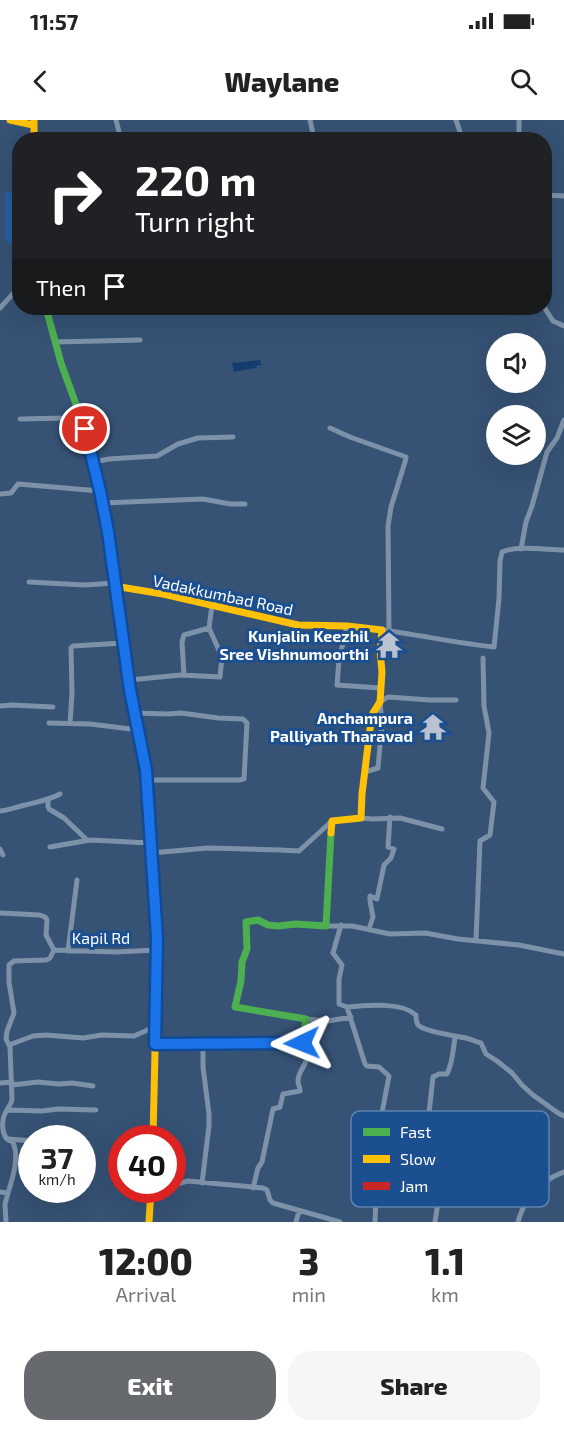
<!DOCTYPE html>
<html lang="en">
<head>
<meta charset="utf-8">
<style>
  :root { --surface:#fff; --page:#f6f6f6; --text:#222; --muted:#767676; --accent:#666a6f }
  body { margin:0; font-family:"Exo 2",sans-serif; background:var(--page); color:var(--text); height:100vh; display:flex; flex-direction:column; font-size:22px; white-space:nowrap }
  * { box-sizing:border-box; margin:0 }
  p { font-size:20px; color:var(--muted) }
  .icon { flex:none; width:33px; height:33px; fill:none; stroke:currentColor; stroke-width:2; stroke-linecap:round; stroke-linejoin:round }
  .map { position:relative; height:1102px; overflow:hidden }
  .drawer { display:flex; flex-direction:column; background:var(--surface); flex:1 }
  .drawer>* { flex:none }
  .top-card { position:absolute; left:12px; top:12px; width:540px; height:183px; border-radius:24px; box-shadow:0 6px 24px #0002; background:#202124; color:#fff; overflow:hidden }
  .controls { position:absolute; left:486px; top:213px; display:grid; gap:12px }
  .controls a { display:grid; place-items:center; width:60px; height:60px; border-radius:50%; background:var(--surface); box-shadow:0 6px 24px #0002; font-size:30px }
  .speed { position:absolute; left:18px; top:1005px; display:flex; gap:12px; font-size:30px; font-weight:700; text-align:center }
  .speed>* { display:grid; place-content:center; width:78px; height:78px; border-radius:50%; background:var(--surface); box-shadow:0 6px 24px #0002; line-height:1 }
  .speed small { font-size:15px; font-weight:400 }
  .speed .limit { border:9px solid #d22; background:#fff; color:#111 }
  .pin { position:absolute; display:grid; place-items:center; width:51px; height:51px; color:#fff; margin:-26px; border:3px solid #fff; border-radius:50%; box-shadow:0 2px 6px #0007 }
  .me { position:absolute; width:66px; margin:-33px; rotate:268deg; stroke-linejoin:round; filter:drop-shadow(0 0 4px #0008) }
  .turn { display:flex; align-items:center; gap:21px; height:126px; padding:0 24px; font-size:27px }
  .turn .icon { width:78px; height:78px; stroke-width:2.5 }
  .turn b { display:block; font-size:42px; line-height:51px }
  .then { display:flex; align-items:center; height:57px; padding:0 24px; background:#0003; gap:12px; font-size:22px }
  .eta { display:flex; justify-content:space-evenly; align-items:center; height:102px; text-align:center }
  .eta b { font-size:36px; font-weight:800; line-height:42px }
  .button { display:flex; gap:12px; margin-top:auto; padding:12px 24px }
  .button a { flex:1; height:69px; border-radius:24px; background:var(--accent); color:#fff; font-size:24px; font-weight:800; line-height:69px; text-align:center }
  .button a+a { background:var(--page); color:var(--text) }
  .status { display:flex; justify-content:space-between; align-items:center; height:42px; padding:0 30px; background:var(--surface); direction:ltr }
  .status svg { height:16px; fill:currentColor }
  header { display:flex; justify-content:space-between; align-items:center; height:78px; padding:0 24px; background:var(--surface); font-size:27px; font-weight:800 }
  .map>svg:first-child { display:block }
  .green { fill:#265fa1 }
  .water { fill:url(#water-ripples) }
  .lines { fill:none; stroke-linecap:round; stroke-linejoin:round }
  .street { stroke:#7d92a8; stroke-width:5 }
  .fast { stroke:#4caf50; stroke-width:7 }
  .slow { stroke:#ffc107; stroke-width:7 }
  .jam { stroke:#c62828; stroke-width:7 }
  .route-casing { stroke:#114b97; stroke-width:15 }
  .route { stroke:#1a73e8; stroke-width:10 }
  .labels { text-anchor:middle; stroke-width:6; stroke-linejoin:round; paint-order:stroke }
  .street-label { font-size:16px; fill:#fff; stroke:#1b4f8f }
  .poi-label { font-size:16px; font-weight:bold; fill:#fff; stroke:#1b4f8f; text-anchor:end }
  .key { fill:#1b4f8f; stroke:#5f84b1; stroke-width:1.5 }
  .key-label { font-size:16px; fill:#fff }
</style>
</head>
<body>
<div class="status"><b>11:57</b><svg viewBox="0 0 49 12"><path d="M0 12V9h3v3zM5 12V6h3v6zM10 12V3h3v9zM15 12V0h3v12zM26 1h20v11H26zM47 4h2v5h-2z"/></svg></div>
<header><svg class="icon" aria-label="back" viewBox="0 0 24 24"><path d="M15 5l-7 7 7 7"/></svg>Waylane<svg class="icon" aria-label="search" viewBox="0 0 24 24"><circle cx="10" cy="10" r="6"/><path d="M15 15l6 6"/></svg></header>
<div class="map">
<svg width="564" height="1102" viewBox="0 0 564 1102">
  <defs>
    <pattern id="water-ripples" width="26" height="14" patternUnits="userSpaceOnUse" patternTransform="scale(1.5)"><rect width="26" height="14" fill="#153c6e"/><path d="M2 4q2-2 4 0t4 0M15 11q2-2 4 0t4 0" fill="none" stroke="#385984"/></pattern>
  </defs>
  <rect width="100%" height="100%" fill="#365274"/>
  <!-- green -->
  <path class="green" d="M5 72 19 74V125L7 123 5 118Z"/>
  <!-- water -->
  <path class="water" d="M260 240 262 247 234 252 232 243Z"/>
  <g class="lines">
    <!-- street -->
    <path class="street" d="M116 0 121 20
      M310 0 313 14 316 20
      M456 0 460 12 459 20
      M519 20V0
      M544 75 564 76
      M544 187 553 201 564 206
      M0 188 20 166
      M55 222 140 220
      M20 299 64 298 80 294
      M330 308 350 317 406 337 405 342 391 387 388 406 389 511
      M94 342 109 339 157 336 178 324 198 318 233 317
      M0 374 11 373 18 364 100 371
      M102 383 203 379 230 384H245
      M521 429 526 402 532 386 547 332 557 318 564 300
      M29 462 85 465 114 463
      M347 506 339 540 337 565 380 568
      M382 510C420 515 456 523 494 527L499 479 500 441 502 432C517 425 546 430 564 430
      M184 555 182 522 184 515 209 508 212 485
      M129 560 181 555 220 557 222 537 209 508
      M0 586 12 585 53 587
      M135 593 168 594 181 593 218 598 243 599 247 603 244 659 239 660H147
      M49 603 90 604 139 610
      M70 603 72 573 71 528 73 526 123 523
      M365 652 378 648 382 604 380 582 388 577 430 580H456
      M48 679V687L49 689 64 698 87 720
      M0 691C9 690 16 687 25 685 37 682 49 680 60 674
      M361 698 372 699 400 698 442 709
      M50 727 90 720 150 723
      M0 729 3 735
      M151 733 208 728 280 730 299 731 332 701
      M0 793 40 795 45 797 47 800 46 815 54 830 116 832 156 830
      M341 805 333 833 342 845 339 859V884L347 887
      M326 806H352L390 814 425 813 458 819 519 825 564 834
      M370 806 373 797 370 781V776L377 779 384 745 391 738 394 729 388 727 390 697
      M476 820 480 721 490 715 494 682 483 668 489 613 484 586 483 538
      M68 831 77 760
      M306 899 328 901 351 897
      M9 925 33 916 46 915 83 918 102 915 134 916 150 909H155
      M0 963 12 962
      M12 965 38 962 59 964 72 963 93 966
      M7 990 42 991 58 989 96 990
      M9 1019 32 1021
      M202 1063 209 1006V994L203 947V924
      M172 1065 188 1061 263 1068 267 1070 270 1080 273 1083 340 1102
      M253 1068 258 1048 262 1042 273 989 280 987 283 974 300 971C300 967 298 964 298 961 298 950 309 944 307 932 306 929 304 926 302 923
      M0 1072 8 1073 5 1084 6 1102
      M8 1073C12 1060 19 1039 14 1025 11 1018 12 1023 7 1019 3 1015 2 1006 3 1001 3 992 11 987 12 979L10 927 6 919 7 911 14 893 9 862V845L14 841 46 840 50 838 54 830
      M296 1102 299 1091
      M375 1102 376 1078 383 1058 373 1040 389 956 379 947 367 946 365 944 347 887C365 886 401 881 416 895 416 899 416 902 418 905 425 912 456 916 466 918 471 919 476 922 481 923L486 934 497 941 512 953 522 965 533 975 558 993 564 996
      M435 1102 441 1063 434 1050 438 1012 428 1002 433 957 439 954H447C453 942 453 930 455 917
      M518 1102C523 1085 526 1079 542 1072 547 1058 551 1057 564 1052"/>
    <!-- fast -->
    <path class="fast" d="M46 188 61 243 85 309 94 342 108 412 130 570 143 633
      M155 924 302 923 306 899 235 887 241 861 242 842 247 829 246 802 258 800 268 805 278 806 296 804 326 806 331 713"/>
    <!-- slow -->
    <path class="slow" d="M10 0 33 5
      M34 0V20
      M114 466 163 474 298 505 347 506 382 510 380 530 382 552 380 582 373 593 370 609 362 674 361 698 332 701 331 713
      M153 1018 156 889
      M149 1102 151 1070"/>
    <!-- jam -->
    <path class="jam" d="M143 633 146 650 157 818 156 889"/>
  </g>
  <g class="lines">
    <defs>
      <path id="route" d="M85 309 100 371 108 412 130 570 146 650 157 818 155 924 302 923"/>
    </defs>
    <!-- route casing -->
    <use href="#route" class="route-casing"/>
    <!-- route -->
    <use href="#route" class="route"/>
  </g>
  <!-- icons -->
  <defs>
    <symbol id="temple-bare" viewBox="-9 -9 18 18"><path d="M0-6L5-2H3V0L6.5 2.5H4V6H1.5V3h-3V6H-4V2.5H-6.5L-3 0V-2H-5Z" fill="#b9c2ce" stroke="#1b4f8f" stroke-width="2.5" paint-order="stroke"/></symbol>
  </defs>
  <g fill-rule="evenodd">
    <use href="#temple-bare" x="370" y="506" width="38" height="38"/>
    <use href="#temple-bare" x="414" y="588" width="38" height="38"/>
  </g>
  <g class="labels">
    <!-- street labels -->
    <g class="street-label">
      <text transform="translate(223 475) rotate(12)" y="6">Vadakkumbad Road</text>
      <text x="101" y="824">Kapil Rd</text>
    </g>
    <!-- poi labels -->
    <g class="poi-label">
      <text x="369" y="522">Kunjalin Keezhil<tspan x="369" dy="18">Sree Vishnumoorthi</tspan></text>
      <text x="413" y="604">Anchampura<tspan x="413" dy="18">Palliyath Tharavad</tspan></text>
    </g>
  </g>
  <!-- legend -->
  <rect x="351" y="991" width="198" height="96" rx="9" class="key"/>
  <rect x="363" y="1008" width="27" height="8" fill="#4caf50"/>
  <rect x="363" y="1035" width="27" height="8" fill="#ffc107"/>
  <rect x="363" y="1062" width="27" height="8" fill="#c62828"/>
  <g class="key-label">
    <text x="400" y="1018">Fast</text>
    <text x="400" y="1045">Slow</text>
    <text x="400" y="1072">Jam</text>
  </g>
</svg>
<div class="controls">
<a><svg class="icon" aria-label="sound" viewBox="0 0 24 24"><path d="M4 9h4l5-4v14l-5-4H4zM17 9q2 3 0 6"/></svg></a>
<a><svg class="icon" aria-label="layers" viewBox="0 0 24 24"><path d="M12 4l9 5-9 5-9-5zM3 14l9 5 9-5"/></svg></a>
</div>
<div class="speed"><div>37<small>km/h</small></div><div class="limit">40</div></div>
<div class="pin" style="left:85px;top:309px;background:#d93025"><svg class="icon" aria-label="arrive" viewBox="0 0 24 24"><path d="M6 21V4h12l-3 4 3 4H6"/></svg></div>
<svg class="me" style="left:302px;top:923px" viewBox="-20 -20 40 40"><path d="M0-17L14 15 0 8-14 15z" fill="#1a73e8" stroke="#fff" stroke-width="4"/></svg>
<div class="top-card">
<div class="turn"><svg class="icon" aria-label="right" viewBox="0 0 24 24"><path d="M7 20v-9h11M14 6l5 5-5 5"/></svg><div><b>220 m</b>Turn right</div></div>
<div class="then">Then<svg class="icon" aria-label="arrive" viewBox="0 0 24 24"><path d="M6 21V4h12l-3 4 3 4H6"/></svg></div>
</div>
</div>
<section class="drawer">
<div class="eta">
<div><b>12:00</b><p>Arrival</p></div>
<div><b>3</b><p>min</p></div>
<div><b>1.1</b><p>km</p></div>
</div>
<div class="button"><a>Exit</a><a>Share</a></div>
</section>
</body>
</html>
